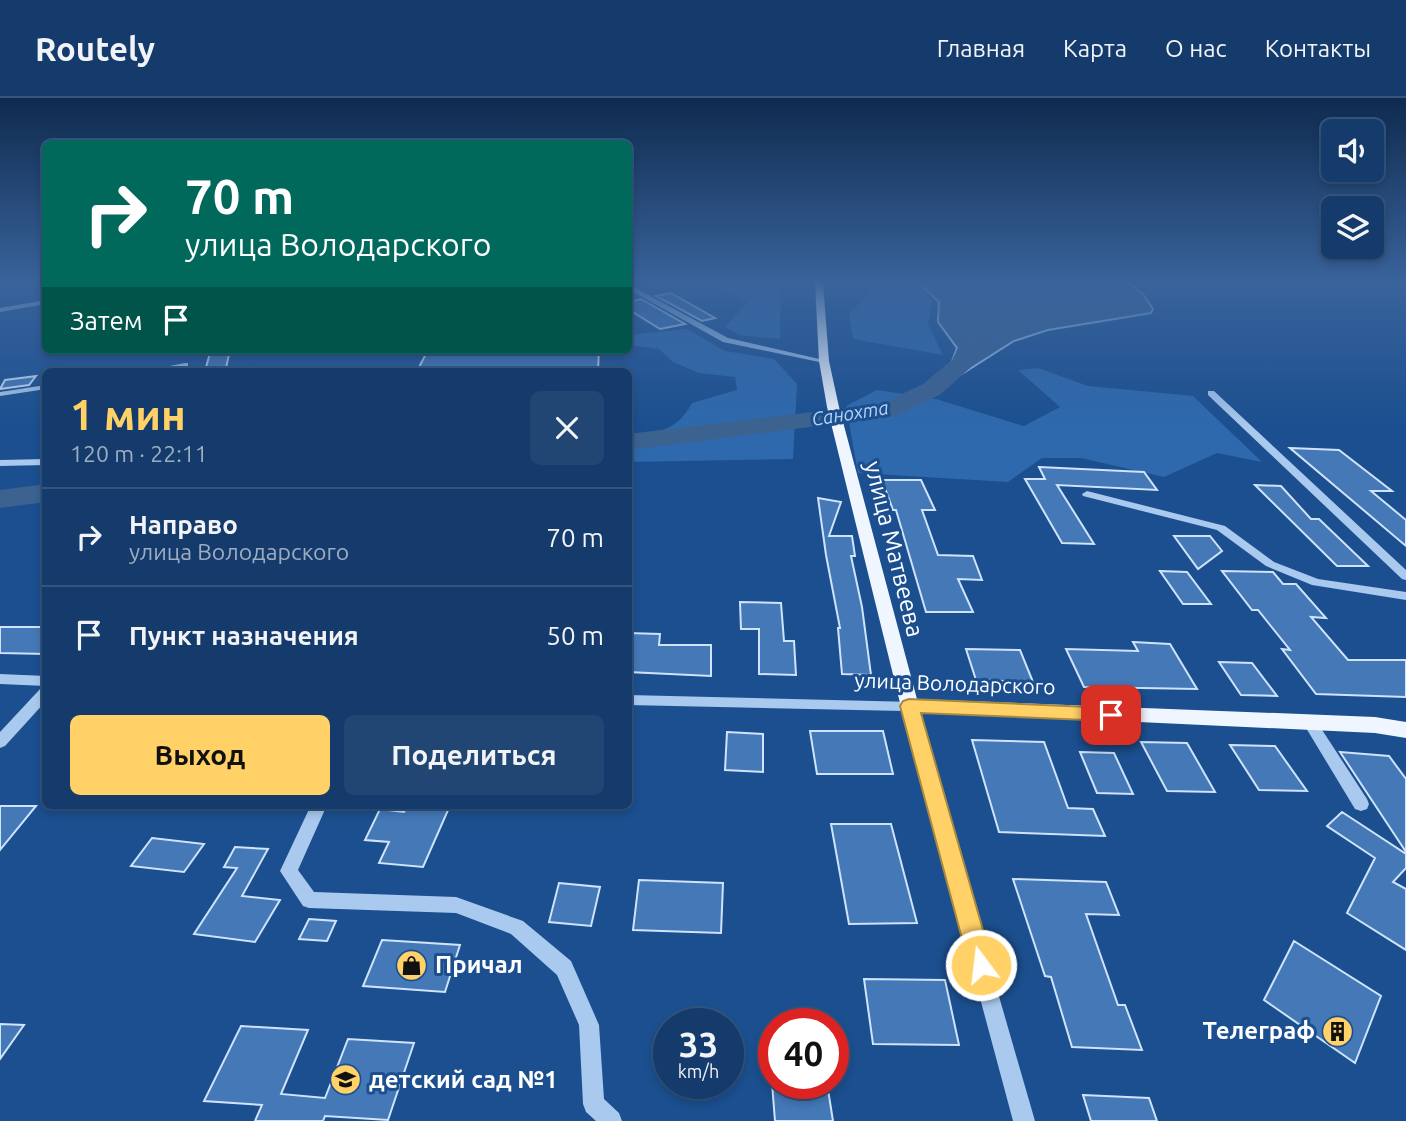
<!DOCTYPE html>
<html lang="ru">
<head>
<meta charset="utf-8">
<style>
  :root { --surface:#143b6b; --page:#214673; --text:#f1f3f6; --muted:#9dadc1; --line:#33557e; --accent:#ffd166 }
  body { margin:0; font-family:Ubuntu,sans-serif; background:var(--page); color:var(--text); height:100vh; display:flex; flex-direction:column; font-size:26px; white-space:nowrap }
  * { box-sizing:border-box; margin:0 }
  p { font-size:23px; color:var(--muted) }
  .icon { flex:none; width:38px; height:38px; fill:none; stroke:currentColor; stroke-width:2; stroke-linecap:round; stroke-linejoin:round }
  .map { position:relative; flex:1; overflow:hidden }
  .sheet { position:absolute; left:42px; top:270px; width:590px; height:441px; display:flex; flex-direction:column; background:var(--surface); border-radius:10px; box-shadow:0 4px 10px #0003,0 0 0 2px var(--line) }
  .sheet>* { flex:none }
  .guide { position:absolute; left:42px; top:42px; width:590px; height:214px; border-radius:10px; box-shadow:0 4px 10px #0003,0 0 0 2px var(--line); background:#00695c; color:#fff; overflow:hidden }
  .fabs { position:absolute; left:1321px; top:21px; display:grid; gap:14px }
  .fabs a { display:grid; place-items:center; width:63px; height:63px; border-radius:10px; background:var(--surface); box-shadow:0 4px 10px #0003,0 0 0 2px var(--line); font-size:35px }
  .speed { position:absolute; left:653px; top:910px; display:flex; gap:14px; font-size:35px; font-weight:700; text-align:center }
  .speed>* { display:grid; place-content:center; width:91px; height:91px; border-radius:50%; background:var(--surface); box-shadow:0 4px 10px #0003,0 0 0 2px var(--line); line-height:1 }
  .speed small { font-size:18px; font-weight:400 }
  .speed .limit { border:10px solid #d22; background:#fff; color:#111 }
  .pin { position:absolute; display:grid; place-items:center; width:60px; height:60px; color:#fff; margin:-30px; border-radius:14px; box-shadow:0 4px 10px #0006 }
  .me { position:absolute; width:77px; margin:-38px; rotate:345deg; stroke-linejoin:round; filter:drop-shadow(0 0 5px #0008) }
  .turn { display:flex; align-items:center; gap:24px; height:147px; padding:0 28px; font-size:32px }
  .turn .icon { width:91px; height:91px; stroke-width:2.5 }
  .turn b { display:block; font-size:49px; line-height:60px }
  .then { display:flex; align-items:center; height:66px; padding:0 28px; background:#0003; gap:14px; font-size:26px }
  .round { display:grid; place-items:center; flex:none; width:74px; height:74px; border-radius:10px; background:var(--page) }
  .summary { display:flex; align-items:center; justify-content:space-between; height:119px; padding:0 28px }
  h1 { font-size:42px; font-weight:600; line-height:52px; color:var(--accent) }
  .action { display:flex; gap:14px; margin-top:auto; padding:14px 28px }
  .action a { flex:1; height:80px; border-radius:10px; background:var(--accent); color:#111; font-size:28px; font-weight:600; line-height:80px; text-align:center }
  .action a+a { background:var(--page); color:var(--text) }
  ul { padding:0; list-style:none }
  li { display:flex; align-items:center; gap:21px; height:98px; padding:0 28px; border-top:2px solid var(--line) }
  li div { flex:1 }
  li b { display:block; font-size:26px }
  li em { font-style:normal }
  header { display:flex; align-items:center; gap:42px; box-sizing:border-box; height:98px; padding:0 35px; background:var(--surface); border-bottom:2px solid var(--line) }
  header strong { font-size:33px }
  nav { display:flex; gap:38px; margin-inline-start:auto; font-size:24px }
  .map>svg:first-child { display:block }
  .green { fill:#2e69ad }
  .water { fill:#3c6290; stroke:#9cc4f0; stroke-width:2 }
  .lines { fill:none; stroke-linecap:round; stroke-linejoin:round }
  .river { fill:#3c6290; fill-rule:evenodd }
  .building { fill:#4478b7; stroke:#cfe3fa; stroke-width:2 }
  .minor { fill:#a9c9ee; fill-rule:evenodd }
  .major { fill:#f0f6ff; fill-rule:evenodd }
  .route { fill:#ffd166; stroke:#a68842; stroke-width:2 }
  .labels { text-anchor:middle; stroke-width:6; stroke-linejoin:round; paint-order:stroke }
  .far-water-label { font-size:19px; font-style:italic; fill:#b5d3f5; stroke:#1b4f8f }
  .street-label { font-size:21px; fill:#fff; stroke:#1b4f8f }
  .near-street-label { font-size:24px; fill:#fff; stroke:#1b4f8f }
  .near-poi-label { font-size:24px; font-weight:bold; fill:#fff; stroke:#1b4f8f; text-anchor:start }
</style>
</head>
<body>
<header>
<strong>Routely</strong>
<nav><a>Главная</a><a>Карта</a><a>О нас</a><a>Контакты</a></nav>
</header>
<div class="map">
<svg width="1406" height="1023" viewBox="0 0 1406 1023">
  <rect width="100%" height="100%" fill="#1b4f8f"/>
  <!-- green -->
  <path class="green" d="M713 185H781L780 241 739 237 725 229 747 205Z
    M859 185H918L932 203 928 226 943 257 853 241 849 216 872 193Z
    M687 231 725 253 774 261 797 286 793 361 628 364V336C658 336 677 333 692 305L737 292 735 279 699 275 673 264 659 251 628 247V237Z
    M1038 270 1088 288 1193 298 1262 364 1217 355 1164 379 1081 360H1042L1008 384 858 375 846 308 877 292 936 301 1024 328 1060 309 1018 272Z"/>
  <!-- water -->
  <path class="water" d="M923 185H1129L1143 196 1153 211 1151 215 1048 232 1014 243 962 276 932 291 951 266 957 250 938 224 939 204 921 187Z"/>
  <g class="lines">
    <!-- river -->
    <path class="river" d="M996 185H1014L1021 195 1012 204 978 253 970 270 941 296 896 318 628 352V336L881 306 923 286 952 262 959 248 1002 194Z
      M46 386V404L0 410V392Z"/>
  </g>
  <!-- building -->
  <path class="building" d="M671 195 715 220 702 223 656 198Z
    M641 201 685 226 660 231 628 211V204Z
    M230 252 226 270 205 273 210 255Z
    M428 252H479L478 256 599 252 598 273H417Z
    M36 278 29 287 0 291 5 282Z
    M1290 350 1339 352 1392 393H1371L1406 422V448Z
    M1039 369 1144 374 1157 392 1057 387 1094 446 1062 445 1025 381H1045Z
    M882 382H921L935 412H922L938 457 973 458 982 482 958 481 973 514H926L896 412H893Z
    M1255 387 1281 388 1311 421H1319L1368 468H1337Z
    M818 400 841 404 829 438H852L855 458H851L862 509 871 577 842 576 838 530H840L826 457Z
    M1174 438H1210L1222 453 1198 471Z
    M1160 473 1187 474 1211 506H1183Z
    M1222 473 1273 474 1283 486H1296L1326 520 1311 519 1348 562H1406V599L1316 596 1282 551 1290 552 1258 512H1252Z
    M740 504 781 505 784 543H794L796 577 759 576V531H741Z
    M0 529H46V556L0 555Z
    M628 535 660 536 659 547H711V578L628 574Z
    M1133 544 1170 546 1197 591 1084 589 1066 551 1138 553Z
    M966 551 1020 552 1033 584 976 582Z
    M1219 564 1252 565 1277 598 1241 597Z
    M810 633H883L893 676H817Z
    M727 634 763 636V674L725 672Z
    M972 642 1044 644 1068 710 1093 711 1105 738 999 734Z
    M1141 644 1187 645 1215 694 1167 693Z
    M1230 647 1275 648 1307 693 1259 692Z
    M1080 654 1114 655 1133 696 1097 695Z
    M1340 654 1389 658 1406 681V754Z
    M408 707 449 710 423 769 379 765 389 744 365 742 380 711 404 714Z
    M0 708H36L0 752Z
    M1342 714 1406 756V770L1393 784 1406 791V852L1347 815 1375 760 1327 728Z
    M831 726H891L917 825 849 826Z
    M152 740 204 746 184 774 131 768Z
    M235 749 268 751 242 798 280 802 255 844 194 836 237 770 224 769Z
    M1013 781 1106 784 1119 817 1086 816 1118 907H1125L1142 952 1072 949 1051 879 1045 878Z
    M639 782 723 785 721 835 633 832Z
    M559 785 600 789 591 828 549 824Z
    M309 821 336 823 327 843 299 841Z
    M382 842 460 847 445 894 363 888Z
    M1294 843 1381 898 1355 965 1264 902Z
    M864 881 945 882 959 947 873 946Z
    M0 926 24 927 0 961Z
    M241 928 308 932 281 996 325 1000 348 941 414 945 388 1022 325 1018 323 1023H255L262 1007 204 1003Z
    M772 985H827L833 1023H775Z
    M1083 997 1149 1000 1157 1023H1091Z"/>
  <g class="lines">
    <!-- minor -->
    <path class="minor" d="M628 186 728 240 828 263 824 265 723 244 628 191Z
      M46 202V206L0 214V210Z
      M185 265H188V269L162 273H144Z
      M46 287V291L0 298V294Z
      M1208 293H1214L1406 472V482L1402 481 1208 297Z
      M46 361V367L0 368V362Z
      M1087 393 1225 428 1274 464 1318 481 1406 494V502L1312 487 1266 468 1217 432 1083 398 1082 396Z
      M0 576 46 578V588L0 586Z
      M46 589V603L5 648 0 650V634L41 590Z
      M628 597 914 604 1035 1023H1013L903 613 628 607Z
      M1310 620 1315 621 1367 701 1369 706 1367 711 1361 713 1355 711 1303 625 1305 621Z
      M311 707H327L298 772 314 794 456 799 523 823 571 863 599 927 604 1001 619 1015 622 1023H596L586 1014 583 1006 579 927 557 877 511 836 456 815 309 810 303 808 280 773Z"/>
    <!-- major -->
    <path class="major" d="M815 185H823L829 263 839 309 917 601 1375 619 1406 624V640L1375 635 902 613 827 309 819 263Z"/>
  </g>
  <!-- sky -->
  <linearGradient id="sky" x2="0" y2="1"><stop stop-color="#0f2b4f"/><stop offset="0.56" stop-color="#39639b"/><stop offset="1" stop-color="#39639b" stop-opacity="0"/></linearGradient>
  <rect width="1406" height="328" fill="url(#sky)"/>
  <!-- route -->
  <path class="route" d="M909 601 1111 610 1118 612 1121 617 1118 621 1111 623 921 615 993 867 990 876 981 880 972 876 969 867 900 608 903 603Z"/>
  <!-- icons -->
  <defs>
    <symbol id="shop-disc" viewBox="-11 -11 22 22"><circle r="9.5" fill="#ffd166" stroke="#1b4f8f"/><path d="M-5-2.5h2.3a2.7 3.5 0 0 1 5.4 0H5L5.5 6h-11ZM-1.5-2.5h3a1.5 2.3 0 0 0-3 0Z" fill="#111"/></symbol>
    <symbol id="building-disc" viewBox="-11 -11 22 22"><circle r="9.5" fill="#ffd166" stroke="#1b4f8f"/><path d="M-4-6H4V6H1V3H-1V6H-4ZM-2.5-4.3h1.7v1.8h-1.7ZM.8-4.3h1.7v1.8H.8ZM-2.5-1h1.7V.8h-1.7ZM.8-1h1.7V.8H.8Z" fill="#111"/></symbol>
    <symbol id="school-disc" viewBox="-11 -11 22 22"><circle r="9.5" fill="#ffd166" stroke="#1b4f8f"/><path d="M0-5L7-2L0 1L-7-2ZM-4 1L0 2.5L4 1V4Q0 6-4 4Z" fill="#111"/></symbol>
  </defs>
  <g fill-rule="evenodd">
    <use href="#shop-disc" x="394" y="850" width="35" height="35"/>
    <use href="#building-disc" x="1320" y="916" width="35" height="35"/>
    <use href="#school-disc" x="328" y="964" width="35" height="35"/>
  </g>
  <g class="labels">
    <!-- far-water labels -->
    <g class="far-water-label">
      <text transform="translate(850 315) rotate(-9)" y="7">Санохта</text>
    </g>
    <!-- street labels -->
    <g class="street-label">
      <text transform="translate(955 586) rotate(2)" y="7">улица Володарского</text>
    </g>
    <!-- near-street labels -->
    <g class="near-street-label">
      <text transform="translate(894 451) rotate(76)" y="8">улица Матвеева</text>
    </g>
    <!-- near-poi labels -->
    <g class="near-poi-label">
      <text x="435" y="875">Причал</text>
      <text x="1315" y="941" text-anchor="end">Телеграф</text>
      <text x="369" y="990">детский сад №1</text>
    </g>
  </g>
</svg>
<div class="fabs">
<a><svg class="icon" aria-label="sound" viewBox="0 0 24 24"><path d="M4 9h4l5-4v14l-5-4H4zM17 9q2 3 0 6"/></svg></a>
<a><svg class="icon" aria-label="layers" viewBox="0 0 24 24"><path d="M12 4l9 5-9 5-9-5zM3 14l9 5 9-5"/></svg></a>
</div>
<div class="speed"><div>33<small>km/h</small></div><div class="limit">40</div></div>
<div class="pin" style="left:1111px;top:617px;background:#d93025"><svg class="icon" aria-label="arrive" viewBox="0 0 24 24"><path d="M6 21V4h12l-3 4 3 4H6"/></svg></div>
<svg class="me" style="left:981px;top:867px" viewBox="-20 -20 40 40"><circle r="17" fill="#ffd166" stroke="#fff" stroke-width="3"/><path d="M0-11L8 9 0 5-8 9z" fill="#fff"/></svg>
<div class="guide">
<div class="turn"><svg class="icon" aria-label="right" viewBox="0 0 24 24"><path d="M7 20v-9h11M14 6l5 5-5 5"/></svg><div><b>70 m</b>улица Володарского</div></div>
<div class="then">Затем<svg class="icon" aria-label="arrive" viewBox="0 0 24 24"><path d="M6 21V4h12l-3 4 3 4H6"/></svg></div>
</div>
<section class="sheet">
<div class="summary"><div><h1>1 мин</h1><p>120 m · 22:11</p></div><a class="round"><svg class="icon" aria-label="close" viewBox="0 0 24 24"><path d="M6 6l12 12M18 6L6 18"/></svg></a></div>
<ul>
<li><svg class="icon" aria-label="right" viewBox="0 0 24 24"><path d="M7 20v-9h11M14 6l5 5-5 5"/></svg><div><b>Направо</b><p>улица Володарского</p></div><em>70 m</em></li>
<li><svg class="icon" aria-label="arrive" viewBox="0 0 24 24"><path d="M6 21V4h12l-3 4 3 4H6"/></svg><div><b>Пункт назначения</b></div><em>50 m</em></li>
</ul>
<div class="action"><a>Выход</a><a>Поделиться</a></div>
</section>
</div>
</body>
</html>
